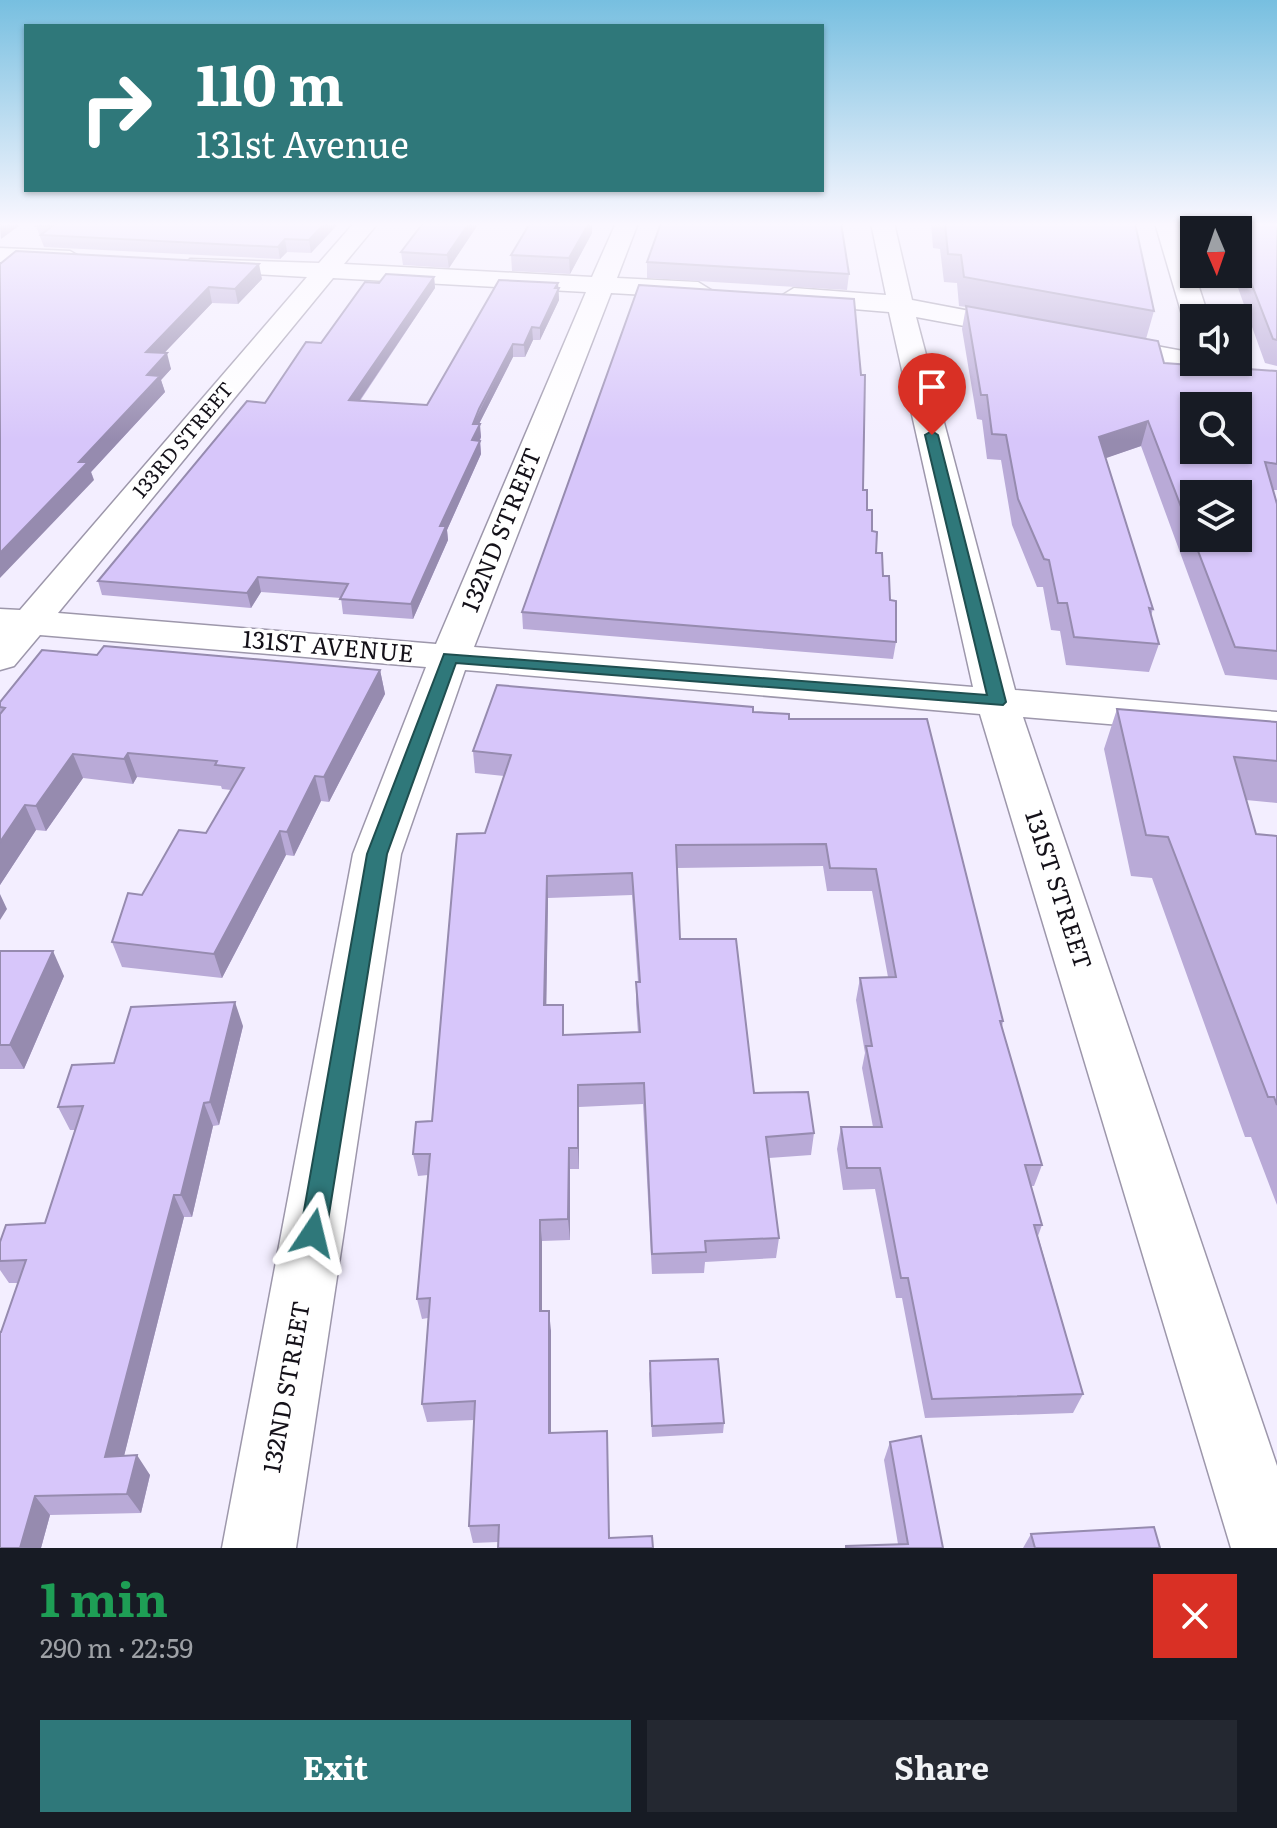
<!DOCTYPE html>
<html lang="en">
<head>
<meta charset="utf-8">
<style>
  :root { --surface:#171b24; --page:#242831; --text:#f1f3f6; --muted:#9ea1a6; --accent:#2f787a }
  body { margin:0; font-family:Literata,serif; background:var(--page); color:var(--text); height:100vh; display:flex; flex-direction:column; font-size:30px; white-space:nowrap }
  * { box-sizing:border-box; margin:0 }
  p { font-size:26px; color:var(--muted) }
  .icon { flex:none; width:44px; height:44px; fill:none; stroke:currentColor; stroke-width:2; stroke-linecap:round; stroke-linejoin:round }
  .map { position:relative; height:1548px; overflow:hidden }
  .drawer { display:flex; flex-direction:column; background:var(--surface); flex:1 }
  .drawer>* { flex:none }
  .top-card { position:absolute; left:24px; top:24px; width:800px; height:168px; border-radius:0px; box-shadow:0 2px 6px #0004; background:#2f787a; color:#fff; overflow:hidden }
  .needle { width:52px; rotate:178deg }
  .buttons { position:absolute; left:1180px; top:216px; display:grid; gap:16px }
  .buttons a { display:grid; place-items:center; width:72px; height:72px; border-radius:0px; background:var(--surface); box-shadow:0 2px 6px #0004; font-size:40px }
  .pin { position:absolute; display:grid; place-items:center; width:68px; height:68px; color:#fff; margin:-82px -34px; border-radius:50% 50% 50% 0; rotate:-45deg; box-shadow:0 0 8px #0007 }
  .pin .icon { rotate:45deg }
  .me { position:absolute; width:88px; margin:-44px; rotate:10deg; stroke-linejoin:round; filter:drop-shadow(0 0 6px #0008) }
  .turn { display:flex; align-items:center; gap:28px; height:168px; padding:0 40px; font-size:36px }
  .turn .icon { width:104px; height:104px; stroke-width:2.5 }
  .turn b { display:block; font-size:56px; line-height:68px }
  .round { display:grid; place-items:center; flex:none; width:84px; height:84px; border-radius:0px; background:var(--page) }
  .summary { display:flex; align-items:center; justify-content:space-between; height:136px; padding:0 40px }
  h1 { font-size:48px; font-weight:700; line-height:60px; color:#1e9e55 }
  .button { display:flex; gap:16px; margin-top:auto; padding:16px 40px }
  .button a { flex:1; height:92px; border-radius:0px; background:var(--accent); color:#fff; font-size:32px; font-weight:700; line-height:92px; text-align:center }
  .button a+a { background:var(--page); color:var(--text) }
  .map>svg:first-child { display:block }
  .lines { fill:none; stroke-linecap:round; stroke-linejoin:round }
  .minor-casing { stroke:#9d97ab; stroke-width:3 }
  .minor { fill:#fff; fill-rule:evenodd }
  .wall { fill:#b9aad7; fill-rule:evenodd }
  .shaded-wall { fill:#968baf }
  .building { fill:#d7c6fa; stroke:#968baf; stroke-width:2; fill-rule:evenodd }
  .route { fill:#2f787a; stroke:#1f4e4f; stroke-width:2 }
  .labels { text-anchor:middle; stroke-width:7; stroke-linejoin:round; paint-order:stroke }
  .far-street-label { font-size:20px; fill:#141119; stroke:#fff }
  .street-label { font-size:24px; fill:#141119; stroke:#fff }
</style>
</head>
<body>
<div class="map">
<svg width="1277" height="1548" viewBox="0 0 1277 1548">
  <rect width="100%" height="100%" fill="#f3eeff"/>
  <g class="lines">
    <defs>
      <path id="minor" d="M354 223H378L344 264 592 277 616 223H638L617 278 698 282 711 290 698 298 611 293 474 647 973 687 889 312 794 304 781 296 794 288 886 295 871 223H894L912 300 1033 323 1037 329 1033 335 1023 337 916 317 1015 690 1277 712V738L1023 717 1277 1466V1548H1231L980 714 465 670 401 854 296 1548H222L353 854 426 667 40 635 14 666 0 670V609L20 610 307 277 199 271 190 269 187 264 190 259 319 263ZM333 278 586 292 436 644 58 613Z
        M1155 223H1178L1209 318H1194V325L1183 318Z
        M0 248 70 251 82 258 70 265 0 262Z
        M1102 336 1194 353V362H1207L1194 369 1092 350 1088 344 1092 338Z"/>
    </defs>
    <!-- minor casing -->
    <use href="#minor" class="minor-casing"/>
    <!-- minor -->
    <use href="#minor" class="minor"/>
  </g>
  <!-- wall -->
  <path class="wall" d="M39 223H339L311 253 287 252 280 259 44 247 36 226Z
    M419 223H479L449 268 403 265 401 252 423 223Z
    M931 223H1135L1154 311 1146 339 1164 363 1277 371V490H1273L1277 504V680L1225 675 1141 446 1105 458 1153 609 1151 616 1159 644 1149 672 1066 665 1060 631 1051 630 1043 587H1037L1012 525 1001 460 987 459 982 420 977 419 962 329 966 307 959 306 957 283 944 282 940 249 933 248Z
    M1214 223H1277V366L1265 363 1233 274H1238V230H1217Z
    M592 224V233L570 274 512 271 511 255Z
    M647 262 849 274 847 290 647 278Z
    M0 264 262 279 238 304 212 303 164 353 171 369 161 380 165 392 91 472 94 480Z
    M434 277 435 288 360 401 427 405 558 283 559 300 540 340H533L525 357H513L480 422 479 424 481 437 480 441 481 454 447 530 448 540 413 619 343 614 341 598 261 592 251 608 102 595 98 581 265 403 379 283Z
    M863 490 876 553 890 600 896 642 893 659 523 629 522 612Z
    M97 655 380 670 385 694 329 802 321 801 294 856 286 855 222 978 122 967 112 942 142 895 206 833 231 790 222 789 221 786 137 777 133 784 83 778 46 831 36 830 0 885V702Z
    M1117 709 1277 722V803L1246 800 1256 834 1277 836V1205L1251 1137H1245L1152 878 1131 876 1104 749Z
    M753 712 789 719 1003 1021 1002 1027 1042 1165 1034 1186H1031L1042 1225 1038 1236 1083 1394 1073 1413 925 1418 902 1298H896L875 1189 843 1190 837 1149 841 1127H873L862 1068 865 1053 856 1000 860 978 888 977 872 891H827L823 866 677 868 680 939 754 1093 814 1133 811 1155 769 1158 779 1238 776 1258 705 1262 704 1273 652 1274 643 1104 579 1107V1169H570V1240L542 1241V1311L551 1331V1433L610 1538 653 1548 498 1542 473 1543 469 1526 474 1420 427 1422 422 1404 428 1318 422 1319 417 1299 428 1175 418 1176 413 1154 432 1121 485 833 504 776 475 773 473 751ZM632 895 638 982H636V1004L638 1033 564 1035 563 1005H546L548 898Z
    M0 951 64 976 24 1069H0Z
    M243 1026 219 1125 213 1126 192 1217H184L124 1456 150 1475 141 1513 50 1515 41 1548 1 1332 18 1283H9L0 1270V1242L45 1223 75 1130H70L58 1107 114 1063Z
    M649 1372 724 1423 723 1433 652 1437Z
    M890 1442 943 1548H845L846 1546 898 1544 884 1460Z
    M1031 1534 1160 1548H1023Z"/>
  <!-- shaded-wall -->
  <path class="shaded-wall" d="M2 223H23L1 239 0 224Z
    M325 223H339L311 253 309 240Z
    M469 223H479L449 268 447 255Z
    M587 223H592V233L570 274 569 258Z
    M285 239 287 252 280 259 278 247Z
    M259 264 262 279 238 304 235 289Z
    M434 277 435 288 351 413 349 400Z
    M558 283 559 300 540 340V328Z
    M209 287 212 303 150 368 146 352Z
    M532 327 533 340 525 357 524 345Z
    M513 344V357L480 422 476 432 480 424 481 437 474 453 473 424Z
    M167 353 171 369 161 380 165 392 91 472 94 480 0 578V553L79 462 147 375Z
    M1148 421 1141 446 1092 463 1099 437Z
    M480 441 481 454 447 530 448 540 413 619 411 604 440 526Z
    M258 577 261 592 251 608 247 593Z
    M380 670 385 694 329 802 324 777Z
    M128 753 137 777 133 784 124 759Z
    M73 754 83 778 46 831 36 806Z
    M315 776 321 801 294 856 287 832Z
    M25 805 36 830 0 885V842Z
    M280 831 286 855 222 978 214 954Z
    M547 876 548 898 546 1027 544 1005Z
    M0 894 7 909 0 920Z
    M53 951 64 976 24 1069 10 1045Z
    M235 1002 243 1026 219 1125 210 1102Z
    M578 1085 579 1107V1169L578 1148Z
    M204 1103 213 1126 192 1217 181 1195Z
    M569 1148 570 1169V1240L568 1219Z
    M174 1195 184 1217 119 1476 105 1457Z
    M540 1220 542 1241V1331L540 1311Z
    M549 1311 551 1331V1451L549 1433Z
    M137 1455 150 1475 141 1513 127 1494Z
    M35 1496 50 1515 41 1548H20Z"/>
  <!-- building -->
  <path class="building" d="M39 223H325L309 240 285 239 278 247 41 235 52 226H36Z
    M423 223H469L447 255 401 252Z
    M530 223H589L569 258 511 255Z
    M661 223H841L849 274 647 262Z
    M945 223H1135L1154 311 964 277 961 255 948 254Z
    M1228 223H1277V340L1273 339 1238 249V230H1231Z
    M16 251 259 264 235 289 209 287 146 352 167 353 147 375 160 376 79 462H88L0 553V264Z
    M386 274 434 277 349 400 427 405 499 280 558 283 555 288H559L540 328 532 327 524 345 513 344 479 409 473 424H480L472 440 480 441 440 526H446L411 604 340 599 348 584 258 577 247 593 98 581 247 401 265 403 306 342 321 343 365 282 379 283Z
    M639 285 854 299 861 375H865L863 490H867V510H872V531L877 532 876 553H882L883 576H889L890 600 896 601V642L522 612Z
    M966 306 1158 341 1164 363 1277 371V464L1265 462 1277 504V651L1235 647 1148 421 1099 437 1153 609 1149 608 1159 644 1074 637 1067 603H1058L1049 560 1044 559 1018 499 1006 435 992 434 987 395H981ZM1194 406H1238V450H1194ZM1194 494H1238V538H1194Z
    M104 646 380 670 324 777 315 776 287 832 280 831 214 954 112 942 128 893 142 895 179 830 206 833 244 768 215 765 217 761 128 753 124 759 73 754 36 806 25 805 0 842V714L5 708 0 707V702L42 650 97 655Z
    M497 685 753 707V712L789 714V719H927L1003 1021H1000L1042 1165H1025L1042 1225H1034L1083 1394 932 1399 908 1278H901L880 1168H847L841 1127H882L866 1046H872L860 978 896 977 876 869 830 868 826 844 676 845 680 939H736L754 1093 808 1092 814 1133 766 1137 779 1238 705 1241 706 1252 652 1254 644 1083 578 1085V1148H569L568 1219 540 1220V1311H549V1433L607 1431 609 1538 652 1536 653 1548H498L499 1525 469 1526 475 1401 422 1404 430 1298 417 1299 430 1154H413L416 1122 432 1121 457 834 485 833 511 755 473 751ZM632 873 640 982H636L640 1032 563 1035V1005H544L547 876Z
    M1117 709 1277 722V761L1234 757 1256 834 1277 836V1105L1274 1097H1268L1168 837 1146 835Z
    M0 951H53L10 1045H0Z
    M235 1002 210 1102 204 1103 181 1195H174L105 1457 137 1455 127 1494 35 1496 20 1548H0V1332H1L26 1260 0 1261V1242L6 1225 45 1223 83 1106 58 1107 72 1065 114 1063 131 1007Z
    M718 1359 724 1423 652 1426 650 1361Z
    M921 1436 943 1548H846V1546L908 1544 890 1442Z
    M1154 1527 1160 1548H1035L1031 1534Z"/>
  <!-- sky -->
  <linearGradient id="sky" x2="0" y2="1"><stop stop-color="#77bfe0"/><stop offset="0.51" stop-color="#faf7ff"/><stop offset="1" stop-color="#faf7ff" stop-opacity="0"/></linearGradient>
  <rect width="1277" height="440" fill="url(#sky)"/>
  <!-- route -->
  <path class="route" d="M932 431 938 435 1006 702 1003 705 456 663 387 854 326 1233 322 1241 313 1244 304 1241 300 1233 367 854 444 654 987 695 925 435Z"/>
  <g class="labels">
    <!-- far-street labels -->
    <g class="far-street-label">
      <text transform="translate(183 440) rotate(-50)" y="7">133RD STREET</text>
    </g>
    <!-- street labels -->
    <g class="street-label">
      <text transform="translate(502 530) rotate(-68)" y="8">132ND STREET</text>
      <text transform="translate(328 647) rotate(5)" y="8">131ST AVENUE</text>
      <text transform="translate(1058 890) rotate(72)" y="8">131ST STREET</text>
      <text transform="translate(287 1387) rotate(-80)" y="8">132ND STREET</text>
    </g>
  </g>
</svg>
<div class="buttons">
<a><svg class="needle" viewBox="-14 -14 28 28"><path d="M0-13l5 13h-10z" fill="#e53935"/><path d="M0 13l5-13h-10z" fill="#9ea1a6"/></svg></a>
<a><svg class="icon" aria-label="sound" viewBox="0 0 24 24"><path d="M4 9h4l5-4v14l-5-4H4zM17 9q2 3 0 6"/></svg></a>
<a><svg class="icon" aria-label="search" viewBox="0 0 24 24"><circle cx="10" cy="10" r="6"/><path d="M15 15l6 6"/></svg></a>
<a><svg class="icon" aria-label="layers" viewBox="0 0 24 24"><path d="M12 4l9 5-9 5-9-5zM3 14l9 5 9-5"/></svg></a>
</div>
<div class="pin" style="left:932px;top:435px;background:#d93025"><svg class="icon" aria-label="arrive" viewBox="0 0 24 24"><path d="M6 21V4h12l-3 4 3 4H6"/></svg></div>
<svg class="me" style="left:313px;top:1233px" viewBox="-20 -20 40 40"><path d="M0-17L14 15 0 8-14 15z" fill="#2f787a" stroke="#fff" stroke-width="4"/></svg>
<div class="top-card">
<div class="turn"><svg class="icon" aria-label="right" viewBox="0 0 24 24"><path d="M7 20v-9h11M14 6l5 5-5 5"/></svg><div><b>110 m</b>131st Avenue</div></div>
</div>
</div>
<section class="drawer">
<div class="summary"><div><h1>1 min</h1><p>290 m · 22:59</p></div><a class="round" style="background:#d93025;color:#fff"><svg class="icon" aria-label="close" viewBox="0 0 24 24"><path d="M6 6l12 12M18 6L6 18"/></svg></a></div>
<div class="button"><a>Exit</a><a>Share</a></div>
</section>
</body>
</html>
